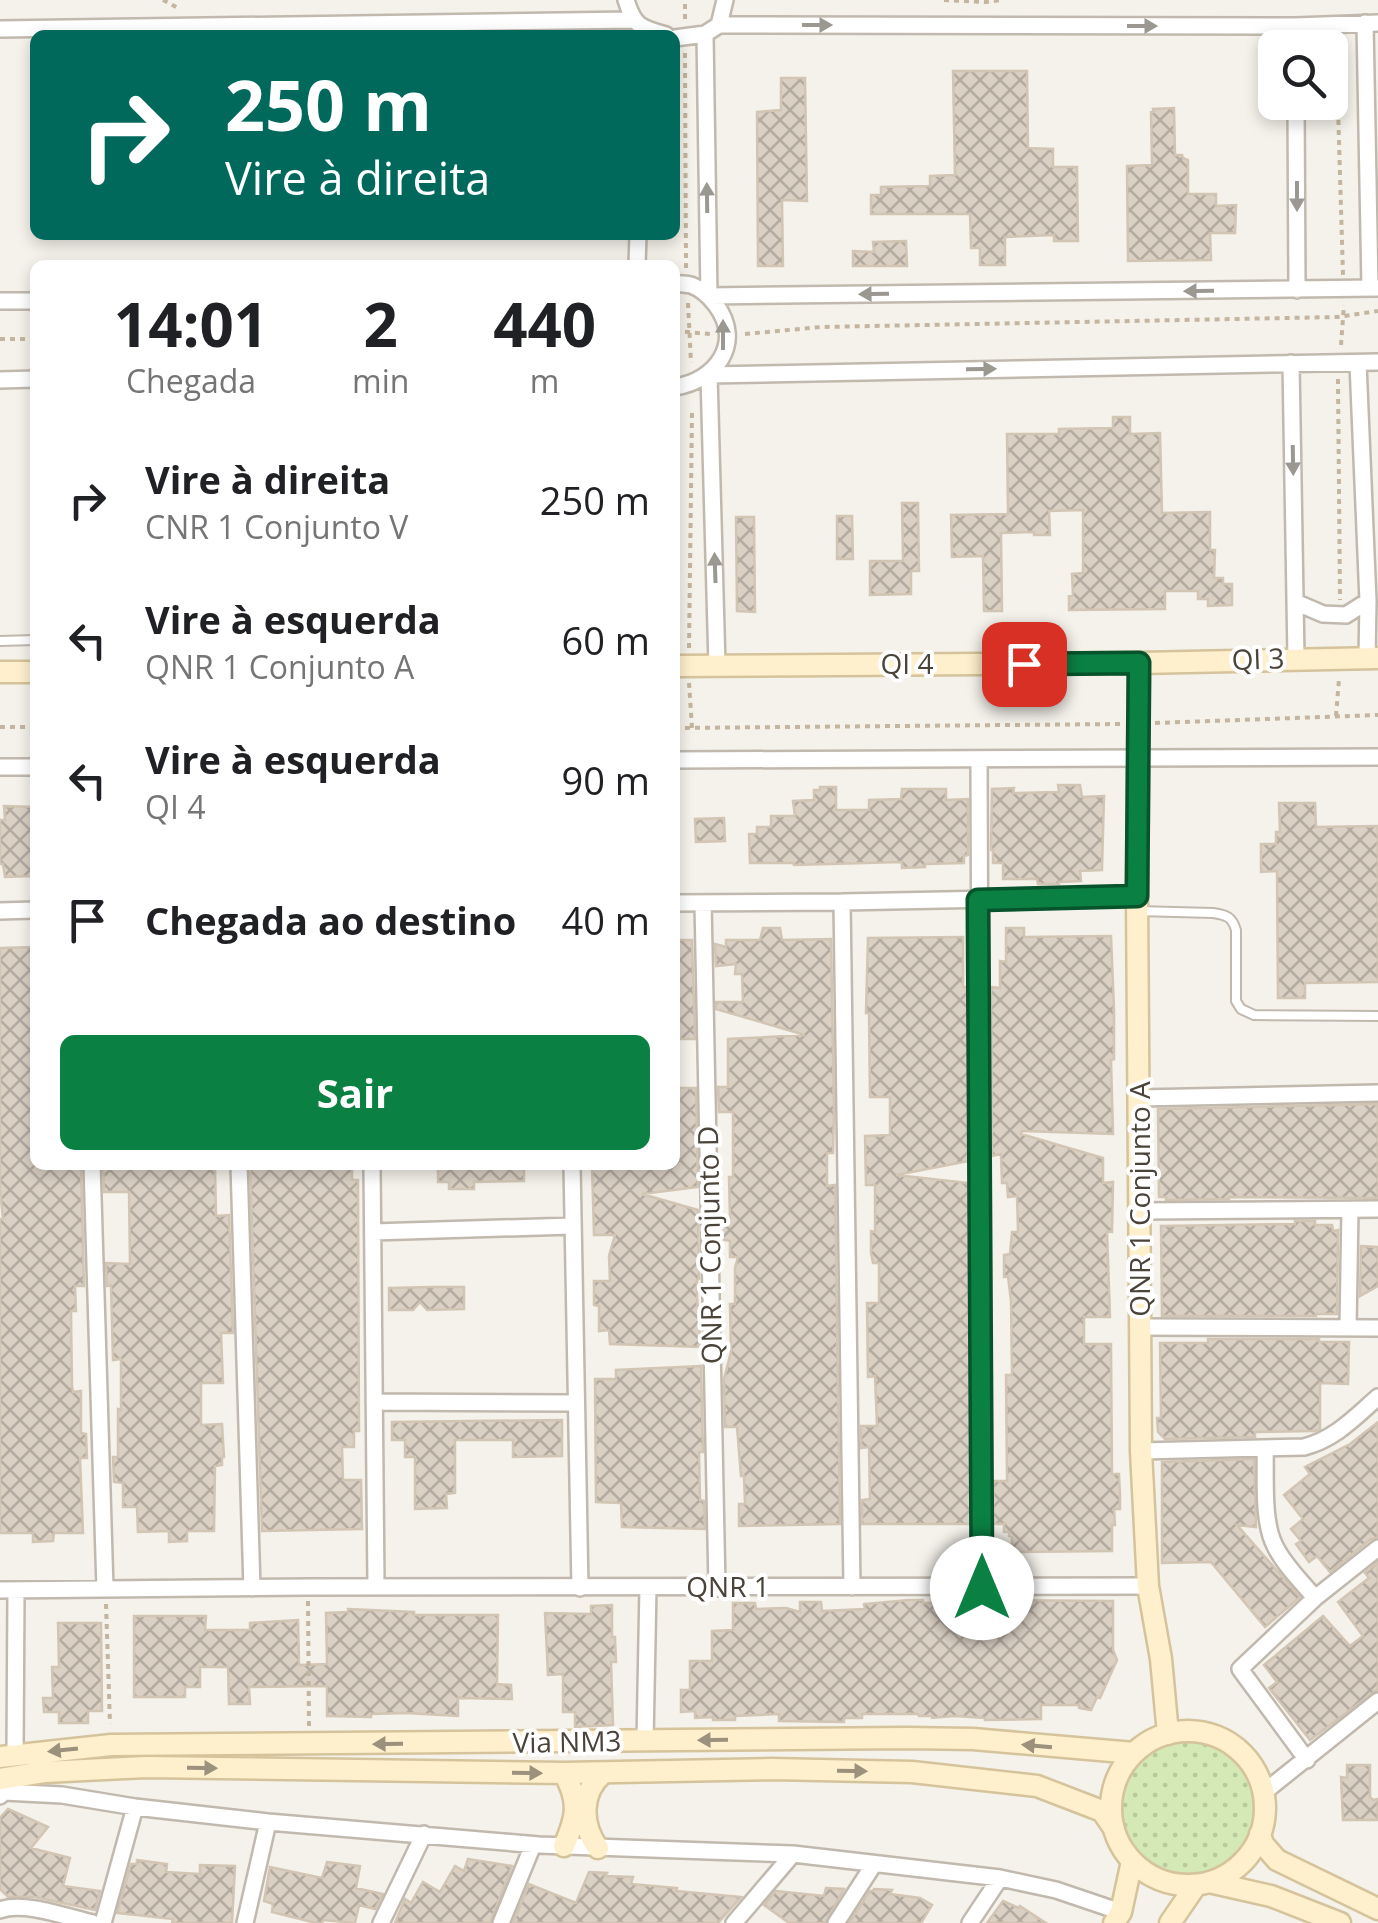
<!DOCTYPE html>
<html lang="pt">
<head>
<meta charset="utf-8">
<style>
  :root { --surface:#fff; --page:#f2f2f2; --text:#202124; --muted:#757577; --accent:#0b8043 }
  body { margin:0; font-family:"Open Sans",sans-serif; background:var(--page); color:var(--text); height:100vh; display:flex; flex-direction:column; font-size:38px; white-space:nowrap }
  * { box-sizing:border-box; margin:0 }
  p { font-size:32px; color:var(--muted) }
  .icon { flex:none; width:55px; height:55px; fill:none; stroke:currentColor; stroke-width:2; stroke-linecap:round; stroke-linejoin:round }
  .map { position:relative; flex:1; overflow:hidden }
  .sheet { position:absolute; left:30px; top:260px; width:650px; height:910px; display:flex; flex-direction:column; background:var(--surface); border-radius:15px; box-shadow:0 5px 15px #0003 }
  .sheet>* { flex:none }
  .hud { position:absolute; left:30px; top:30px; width:650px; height:210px; border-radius:15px; box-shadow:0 5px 15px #0003; background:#00695c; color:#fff; overflow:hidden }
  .fabs { position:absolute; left:1258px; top:30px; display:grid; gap:20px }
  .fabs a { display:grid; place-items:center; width:90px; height:90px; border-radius:15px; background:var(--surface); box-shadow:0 5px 15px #0003; font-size:50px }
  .pin { position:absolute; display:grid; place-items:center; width:85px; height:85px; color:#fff; margin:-42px; border-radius:20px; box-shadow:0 5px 15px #0006 }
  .me { position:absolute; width:110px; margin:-55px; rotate:0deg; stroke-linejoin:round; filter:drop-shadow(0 0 8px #0008) }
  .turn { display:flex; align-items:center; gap:35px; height:210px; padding:0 30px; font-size:45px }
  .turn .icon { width:130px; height:130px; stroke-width:2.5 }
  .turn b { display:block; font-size:70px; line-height:85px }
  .eta { display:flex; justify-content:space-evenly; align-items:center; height:170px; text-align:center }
  .eta b { font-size:60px; font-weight:700; line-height:70px }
  .cta { display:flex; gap:20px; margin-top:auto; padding:20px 30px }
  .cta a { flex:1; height:115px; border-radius:15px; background:var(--accent); color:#fff; font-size:40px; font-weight:700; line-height:115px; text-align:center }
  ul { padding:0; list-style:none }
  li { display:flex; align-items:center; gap:30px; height:140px; padding:0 30px }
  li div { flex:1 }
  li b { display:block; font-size:38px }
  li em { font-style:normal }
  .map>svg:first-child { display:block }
  .grass { fill:url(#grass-dots) }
  .building { fill:url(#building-cross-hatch); stroke:#d2c5b4; stroke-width:2.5 }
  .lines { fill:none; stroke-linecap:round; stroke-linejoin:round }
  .lane-casing { stroke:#c1b9ae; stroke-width:12 }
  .street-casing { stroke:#c1b9ae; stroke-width:20 }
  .secondary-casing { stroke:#d5c39b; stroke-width:25 }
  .path { stroke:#c3b59f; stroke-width:4; stroke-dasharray:5 5; stroke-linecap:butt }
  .lane { stroke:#fff; stroke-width:8 }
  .street { stroke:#fff; stroke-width:15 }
  .secondary { stroke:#fef0cd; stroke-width:20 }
  .oneway { fill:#9b9892 }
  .oneway2 { fill:#9b917c }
  .route-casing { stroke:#07532c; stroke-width:25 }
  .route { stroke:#0b8043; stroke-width:18 }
  .labels { text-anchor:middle; stroke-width:8; stroke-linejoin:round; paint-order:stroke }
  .street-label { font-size:28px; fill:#4a4339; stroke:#fff }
</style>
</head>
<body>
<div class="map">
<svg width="1378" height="1923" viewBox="0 0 1378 1923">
  <defs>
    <pattern id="grass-dots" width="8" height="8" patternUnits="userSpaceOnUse" patternTransform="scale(2.5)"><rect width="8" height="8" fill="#d4e9b5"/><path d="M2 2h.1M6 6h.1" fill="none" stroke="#b8c99c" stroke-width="1.8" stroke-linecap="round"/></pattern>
    <pattern id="building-cross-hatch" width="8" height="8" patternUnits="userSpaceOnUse" patternTransform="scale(2.5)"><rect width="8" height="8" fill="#dad0c4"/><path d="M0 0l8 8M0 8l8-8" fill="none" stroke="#b3aaa0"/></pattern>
  </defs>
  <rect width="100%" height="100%" fill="#f5f2eb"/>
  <!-- grass -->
  <path class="grass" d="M1112 1808a76 76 0 1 1 152 0a76 76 0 1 1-152 0Z"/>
  <!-- building -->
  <path class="building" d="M953 71H1027L1028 148 1053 149V167H1077L1078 241H1054V235L1005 237V265H980V248H971L970 214H871V195H881V187L930 186V176L955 175Z
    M781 78H805L807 201 782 200 783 266H758L757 112 781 110Z
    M1174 108 1175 155H1182L1183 158 1188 160V194H1216V206L1236 205 1235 233H1210L1211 260 1128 261 1127 166 1152 165 1151 112H1154L1153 109Z
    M906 241 907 266H853V251L874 252 873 242Z
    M1113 417H1130V434L1160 433 1162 513 1210 512V550H1215L1214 578H1223V584H1232V605L1208 606V599H1198V591H1165V609L1069 610V596L1073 595 1072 574 1083 573V510L1049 511 1050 535H1034V532L1001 533 1002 611H984L983 556 952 557 951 515 1008 514 1007 434H1059V429L1113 428Z
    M902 503H918L919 571H911V594L870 595V561H903Z
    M837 516H852L853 559H837Z
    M736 517H754L755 612 737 611Z
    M1058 785H1080L1082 797 1104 796 1102 870 1080 871 1081 881 1059 882V884H1038L1037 879H1003V863H993V850H991L992 789 1014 788 1013 793 1059 792Z
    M820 787H836V810H869V800L901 799 902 789H946V800L968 799V855L964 856V863L925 864V867L902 868V862L794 865 793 863H750L749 834H757V827H771V816H795L793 801 814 800V790H820Z
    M1279 803H1315L1316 827 1378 826V982L1305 983V998H1278L1277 871 1261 872V844H1276V832H1280Z
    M4 806 35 807V876L5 877 3 864H0V820H5Z
    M724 818 725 841 696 842 695 819Z
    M763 928H780L782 940 831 939 834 1110 833 1153H827V1186L835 1185 840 1524 739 1526V1504H745L744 1476H741L737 1427H725L724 1379 731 1352 730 1304H735V1268L738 1257H730V1241L721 1239V1216L730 1219 729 1177H733V1112H719L718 1087H728V1039L805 1035 716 1009V1002H743L742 974H735L736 964 716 966 715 944 726 947V940H760Z
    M1006 928H1024V937L1111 936 1114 1010V1059L1111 1060 1113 1134 1022 1131 1021 1134 1103 1158V1183L1113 1182 1112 1232 1107 1231 1110 1317H1084V1344H1111L1112 1474H1119L1120 1496V1509H1114L1115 1525H1112V1551L1012 1552V1537L1009 1536V1532H1004V1524H993V1481H1007L1006 1375H1012L1011 1301 1008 1276 1004 1277V1255L1010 1254 1012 1232H1018L1017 1196 1008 1197 1007 1183H1002L1001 1154 992 1156 991 987 1000 988V961L1006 962Z
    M963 937V987H969V1161L896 1175 969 1183 971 1524H862V1500L870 1499 869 1447 861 1448V1426H877L875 1376 868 1377 867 1303H879V1263H873L871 1253V1231L875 1232V1185H866L865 1136 890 1135V1097H870L869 1013H866L868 938Z
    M679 940H692L695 1039H675V942Z
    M35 947V1165H81L84 1286H75L76 1311H71L72 1386 73 1392 81 1391V1433L86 1434 87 1458H80L83 1533H54L53 1541 33 1542V1533H0V1219H3L0 1189V948Z
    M675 1088H696L698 1187 642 1194 698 1210 699 1279 697 1280V1297L701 1347 610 1344 609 1330 599 1331V1306L594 1305V1281H610L609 1256 615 1235H594L592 1165H675Z
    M1378 1104V1198L1229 1197V1199L1166 1200V1197H1159L1158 1109Z
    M103 1165 215 1167 216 1216 229 1215 233 1333H221L223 1383H201V1425L222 1424 224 1457H222V1465L215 1466 214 1531H187V1541L169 1542V1531L138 1532 137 1507H123V1483L114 1482 113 1457H118V1409L121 1410V1359L113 1360 111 1285 107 1286 106 1263 130 1264 129 1192H104Z
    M250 1165H352V1180H358L359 1431H354V1447H342L343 1480H361L362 1529 262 1531Z
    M438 1165H524V1181L474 1182V1189H449V1182H438Z
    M1295 1221H1315V1225H1332L1333 1231 1338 1230 1337 1314H1316V1316H1162L1161 1226 1295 1224Z
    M1361 1246 1378 1247V1286L1360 1296Z
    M432 1287H464V1309L427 1310 420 1302 413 1310H389V1288Z
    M1208 1339H1319V1342H1349L1348 1384 1320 1383V1429L1315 1431 1255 1432V1437L1165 1439 1158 1432 1157 1418H1161L1160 1343H1208Z
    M701 1366 703 1452H699L700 1500 704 1501 705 1529 622 1527 621 1503 596 1502 595 1379H616V1370Z
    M562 1420V1456L513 1457V1440H455V1493L446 1494 447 1508 415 1509V1457H405V1440H392V1422Z
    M1378 1422V1537L1371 1539 1330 1572 1317 1556 1309 1562 1296 1544 1301 1541 1291 1529 1303 1519 1284 1495 1310 1474 1305 1467 1350 1444Z
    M1254 1459 1256 1527 1237 1525 1300 1597 1265 1627 1211 1562 1162 1563V1462Z
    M1378 1562V1689L1310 1740 1269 1688 1277 1682 1264 1665 1323 1616 1350 1646 1363 1636 1338 1602 1369 1578 1365 1573Z
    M909 1600H923V1603H996V1600L1113 1601V1650L1117 1660 1100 1698 1097 1697 1091 1710 1079 1708V1705H1041V1719L985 1720V1718L954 1716 932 1718V1716H919L918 1714H862V1718H844V1722L779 1721V1714L735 1716V1720H713V1717L695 1718V1711L681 1712V1690H690V1661H712V1631L733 1630V1603H755L756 1609 786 1608 800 1612V1602H821L822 1611 865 1609 864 1604Z
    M612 1605V1637H615L616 1662H611L613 1725 575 1727V1712H563V1674L548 1675 545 1613 591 1614V1606Z
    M348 1609 414 1612V1615H498L497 1684 511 1685 512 1699 458 1698V1716L406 1713 371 1714V1717L327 1716V1686L249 1687 250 1704H229L228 1667H200V1687H185V1697H134V1616H206L205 1630H250V1623L298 1620 299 1665 327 1664 326 1613 348 1612Z
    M58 1623H101L102 1711H88V1723H59V1712H44L43 1698H53L52 1667H59Z
    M1347 1765H1370V1797L1373 1800 1378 1799V1820H1343L1341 1777 1347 1778Z
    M8 1809 48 1827 31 1848 70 1858 63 1886 100 1891 95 1910 35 1897H8L0 1889V1818Z
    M468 1859 512 1866 490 1923H395L405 1899 411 1903 423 1882 440 1892 455 1866 464 1871Z
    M137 1860 167 1864 166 1872 200 1874V1865L235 1866 232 1923H172L173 1919 117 1913 131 1864H137Z
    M327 1862 360 1866 356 1888 383 1894 375 1909 359 1905 355 1923 323 1920 322 1923H316L272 1912 273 1904 264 1901 270 1867 322 1878Z
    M589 1872 607 1873 605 1876 633 1877 631 1884 677 1888 676 1891 741 1897 718 1923H513L529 1884 576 1903Z
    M826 1888 844 1889 825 1923H789L764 1905 776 1891 824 1896Z
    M874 1889 892 1890 890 1894 920 1898 932 1905 921 1923H849L870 1891H873Z
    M1003 1901 1019 1908 1020 1906 1046 1923H987Z"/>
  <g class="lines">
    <defs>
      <path id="lane" d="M0 641 35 640
        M1137 911 1213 913C1227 915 1232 917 1236 930V1001L1241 1009 1254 1015 1378 1016"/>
      <path id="street" d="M626 0C634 26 640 28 666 35
        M1365 23 1370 288
        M719 25 1295 26 1378 23
        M1295 26V48
        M0 29 633 20
        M705 34 709 296 1378 288
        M675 38 705 34 719 25 725 0
        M1296 102 1297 290
        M637 265 638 235
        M675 283C680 284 686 284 691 285 702 289 710 297 716 305 744 343 716 381 675 387
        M0 301H35
        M1291 363 1296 658
        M1358 363 1368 601 1367 658
        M0 380 35 379
        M1295 602 1323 614 1346 615 1368 601
        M717 666 709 375 1378 362
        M979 759 982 1587
        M675 760 1378 757
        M0 767H35
        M842 902 852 1587
        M675 903 842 902 1137 896
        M703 903 717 1588
        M0 911 35 910
        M1140 1098 1378 1093
        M92 1165 105 1589
        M239 1165 252 1588
        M372 1165 376 1586
        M572 1165 580 1588
        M1141 1211 1378 1209
        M373 1232 572 1226
        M1140 1327 1378 1328
        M1348 1328 1350 1210
        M374 1402 575 1403
        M1265 1449C1266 1477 1262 1521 1275 1546 1284 1565 1302 1582 1315 1598
        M1141 1451 1304 1447C1335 1439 1354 1418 1378 1397
        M0 1590 308 1587 1148 1586
        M645 1741 648 1587
        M15 1755 16 1590
        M1307 1760 1240 1669 1315 1598 1378 1548
        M1263 1793 1378 1701
        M0 1796 4 1792 62 1795 135 1807 268 1822 539 1845 793 1854 1000 1878 1056 1890 1121 1912
        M0 1910C24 1901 67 1917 93 1923
        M103 1923 135 1807
        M245 1923 268 1822
        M381 1923 424 1834
        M501 1923 533 1845
        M734 1923 793 1854
        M836 1923 874 1864
        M970 1923 1000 1878"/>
      <path id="secondary" d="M1139 663 1137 896 1141 1451 1148 1586 1161 1659 1168 1734
        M675 666 1139 663 1378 658
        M0 672H35
        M1111 1808a77 77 0 1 1 154 0a77 77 0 1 1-154 0Z
        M0 1757 111 1745 907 1738 973 1739 1134 1753
        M0 1779 44 1772 146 1767 564 1773 772 1769 912 1772 1037 1786 1102 1811 1113 1827
        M1260 1834 1263 1844 1277 1860 1378 1909
        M564 1846C577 1817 580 1802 564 1773
        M598 1848C581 1825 580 1793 603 1773
        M1209 1882 1271 1896 1340 1923
        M1114 1923 1121 1912 1132 1861
        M1170 1923 1196 1885"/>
    </defs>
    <!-- lane casing -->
    <use href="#lane" class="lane-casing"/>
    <!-- street casing -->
    <use href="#street" class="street-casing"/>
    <!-- secondary casing -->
    <use href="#secondary" class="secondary-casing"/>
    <!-- path -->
    <path class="path" d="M163 0 180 9
      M944 0 986 2 1001 0
      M685 19V0
      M1336 40 1343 275
      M685 53 686 269
      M688 303 691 363
      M675 331 710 334
      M745 334 821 327 1338 317 1378 311
      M0 339H35
      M1341 345 1344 305
      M1338 379 1340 600
      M689 648 692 413
      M689 683 692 728
      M1336 716 1339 679
      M1155 723 1378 715
      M0 727H35
      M675 728 1120 724
      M308 1601 309 1727
      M106 1604 110 1724"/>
    <!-- lane -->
    <use href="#lane" class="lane"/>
    <!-- street -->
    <use href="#street" class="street"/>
    <!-- secondary -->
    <use href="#secondary" class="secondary"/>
  </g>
  <!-- one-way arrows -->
  <defs><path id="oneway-solid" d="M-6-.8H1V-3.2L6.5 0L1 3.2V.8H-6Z" transform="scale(2.5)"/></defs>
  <g class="oneway">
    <use href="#oneway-solid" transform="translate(817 25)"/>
    <use href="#oneway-solid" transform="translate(1142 26)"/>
    <use href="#oneway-solid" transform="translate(1297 196) rotate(90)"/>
    <use href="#oneway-solid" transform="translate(707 198) rotate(-91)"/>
    <use href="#oneway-solid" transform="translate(1199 291) rotate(179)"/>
    <use href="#oneway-solid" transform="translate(874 294) rotate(179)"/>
    <use href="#oneway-solid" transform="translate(723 335) rotate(-90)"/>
    <use href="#oneway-solid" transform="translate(981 369) rotate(-1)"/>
    <use href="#oneway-solid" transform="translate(1293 460) rotate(89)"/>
    <use href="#oneway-solid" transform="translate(715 568) rotate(-92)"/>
  </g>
  <g class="oneway2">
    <use href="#oneway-solid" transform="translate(713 1740) rotate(179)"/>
    <use href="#oneway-solid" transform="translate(388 1744) rotate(179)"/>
    <use href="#oneway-solid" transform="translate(1037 1746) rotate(-175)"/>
    <use href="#oneway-solid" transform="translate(63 1750) rotate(174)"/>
    <use href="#oneway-solid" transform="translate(202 1768) rotate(1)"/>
    <use href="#oneway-solid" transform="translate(852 1771) rotate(1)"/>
    <use href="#oneway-solid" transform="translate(527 1773) rotate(1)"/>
  </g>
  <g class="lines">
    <defs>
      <path id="route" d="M982 1588 978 900 1137 896 1139 663 1024 664"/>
    </defs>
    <!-- route casing -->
    <use href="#route" class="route-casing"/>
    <!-- route -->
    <use href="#route" class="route"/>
  </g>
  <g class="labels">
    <!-- street labels -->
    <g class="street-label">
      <text transform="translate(1258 659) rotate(-2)" y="10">QI 3</text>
      <text x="907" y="674">QI 4</text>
      <text transform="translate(1140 1199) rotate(-90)" y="10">QNR 1 Conjunto A</text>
      <text transform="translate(710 1245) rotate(-91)" y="10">QNR 1 Conjunto D</text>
      <text x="728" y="1597">QNR 1</text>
      <text transform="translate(567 1742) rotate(-1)" y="10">Via NM3</text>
    </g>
  </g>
</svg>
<div class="fabs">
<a><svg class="icon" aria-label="search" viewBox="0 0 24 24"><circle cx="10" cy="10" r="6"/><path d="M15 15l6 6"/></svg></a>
</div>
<div class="pin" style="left:1024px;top:664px;background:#d93025"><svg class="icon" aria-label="arrive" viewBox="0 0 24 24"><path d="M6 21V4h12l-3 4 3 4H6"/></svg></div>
<svg class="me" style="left:982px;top:1588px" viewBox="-20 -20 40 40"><circle r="19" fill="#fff"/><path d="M0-13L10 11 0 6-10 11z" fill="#0b8043"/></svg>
<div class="hud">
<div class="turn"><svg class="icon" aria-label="right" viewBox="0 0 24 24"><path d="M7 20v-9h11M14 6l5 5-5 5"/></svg><div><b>250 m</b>Vire à direita</div></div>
</div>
<section class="sheet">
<div class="eta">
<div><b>14:01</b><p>Chegada</p></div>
<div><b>2</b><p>min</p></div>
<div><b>440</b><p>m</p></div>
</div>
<ul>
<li><svg class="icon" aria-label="right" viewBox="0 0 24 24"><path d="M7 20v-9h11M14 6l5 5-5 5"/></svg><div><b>Vire à direita</b><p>CNR 1 Conjunto V</p></div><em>250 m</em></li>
<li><svg class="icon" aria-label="left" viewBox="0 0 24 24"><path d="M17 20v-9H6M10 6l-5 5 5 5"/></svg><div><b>Vire à esquerda</b><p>QNR 1 Conjunto A</p></div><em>60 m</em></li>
<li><svg class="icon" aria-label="left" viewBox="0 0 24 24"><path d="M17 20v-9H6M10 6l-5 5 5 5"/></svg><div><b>Vire à esquerda</b><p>QI 4</p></div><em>90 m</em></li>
<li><svg class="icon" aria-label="arrive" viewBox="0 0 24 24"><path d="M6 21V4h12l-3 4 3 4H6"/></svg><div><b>Chegada ao destino</b></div><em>40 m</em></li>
</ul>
<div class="cta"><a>Sair</a></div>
</section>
</div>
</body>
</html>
